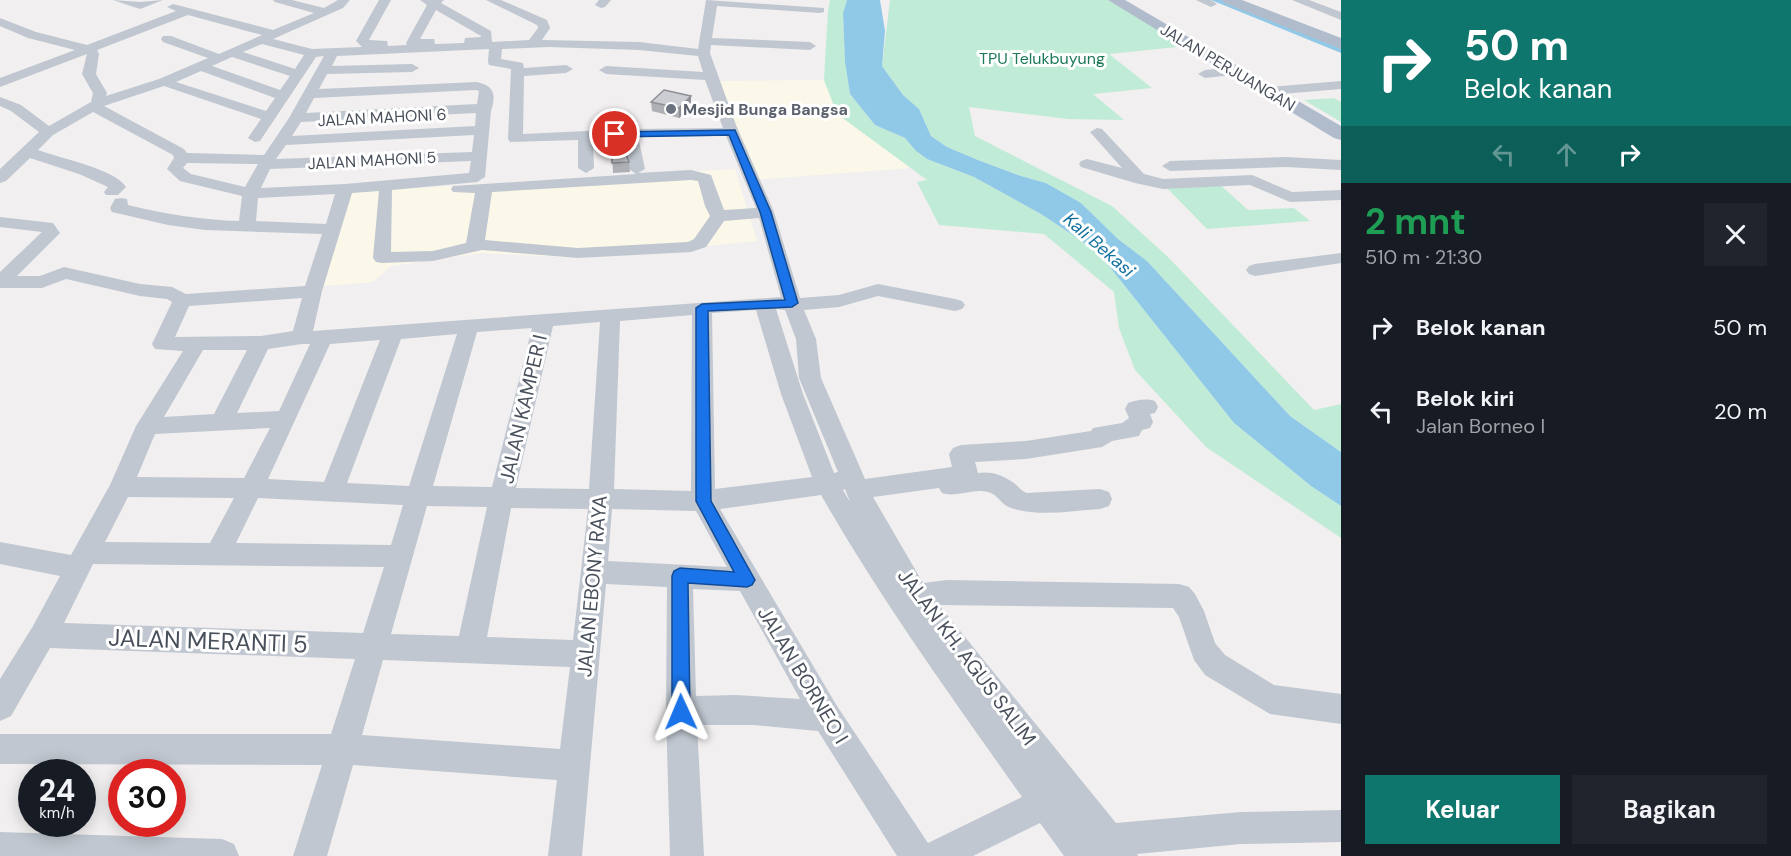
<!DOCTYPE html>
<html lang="id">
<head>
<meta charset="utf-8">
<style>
  :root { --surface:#171b24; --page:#20242c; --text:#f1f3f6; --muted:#9ea1a6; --accent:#0f766e }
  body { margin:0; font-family:"DM Sans",sans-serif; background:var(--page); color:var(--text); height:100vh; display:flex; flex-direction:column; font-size:22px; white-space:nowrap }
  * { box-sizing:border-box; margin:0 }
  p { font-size:20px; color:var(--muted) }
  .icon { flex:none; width:33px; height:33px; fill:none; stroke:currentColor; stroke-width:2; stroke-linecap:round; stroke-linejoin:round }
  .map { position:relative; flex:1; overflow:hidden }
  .drawer { display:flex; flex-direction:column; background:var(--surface); width:450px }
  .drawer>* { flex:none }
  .hud { background:#0f766e; color:#fff; overflow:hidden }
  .speed { position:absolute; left:18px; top:759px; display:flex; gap:12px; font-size:30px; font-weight:700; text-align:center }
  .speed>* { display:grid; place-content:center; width:78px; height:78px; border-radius:50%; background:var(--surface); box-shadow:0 3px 15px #0003; line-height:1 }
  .speed small { font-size:15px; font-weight:400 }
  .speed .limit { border:9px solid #d22; background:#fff; color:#111 }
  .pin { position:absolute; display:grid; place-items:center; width:51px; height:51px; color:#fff; margin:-26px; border:3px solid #fff; border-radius:50%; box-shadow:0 2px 6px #0007 }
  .me { position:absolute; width:66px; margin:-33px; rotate:359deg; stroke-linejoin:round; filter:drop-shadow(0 0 4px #0008) }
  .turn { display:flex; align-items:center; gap:21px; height:126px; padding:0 24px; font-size:27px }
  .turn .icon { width:78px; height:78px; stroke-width:2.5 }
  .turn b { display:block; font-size:42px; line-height:51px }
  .lanes { display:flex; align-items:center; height:57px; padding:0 24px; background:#0003; justify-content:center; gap:30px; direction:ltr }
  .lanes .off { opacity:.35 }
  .round { display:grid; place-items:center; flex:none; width:63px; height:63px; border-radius:0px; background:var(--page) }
  .head { display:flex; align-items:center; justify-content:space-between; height:102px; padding:0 24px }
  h1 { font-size:36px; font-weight:700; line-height:45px; color:#1e9e55 }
  .action { display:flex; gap:12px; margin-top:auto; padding:12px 24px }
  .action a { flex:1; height:69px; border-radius:0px; background:var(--accent); color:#fff; font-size:24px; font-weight:700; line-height:69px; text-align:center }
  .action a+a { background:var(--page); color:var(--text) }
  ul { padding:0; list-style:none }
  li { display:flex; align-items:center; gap:18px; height:84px; padding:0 24px }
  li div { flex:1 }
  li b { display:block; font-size:22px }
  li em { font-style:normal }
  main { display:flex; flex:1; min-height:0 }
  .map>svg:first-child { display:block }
  .commercial { fill:#fbf8e9 }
  .green { fill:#c0ecd7 }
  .water { fill:#90c9e7 }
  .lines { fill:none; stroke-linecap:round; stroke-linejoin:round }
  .minor { fill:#c0c7d0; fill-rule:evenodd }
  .major { fill:#b0bbcc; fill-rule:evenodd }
  .wall { fill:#afb0b5 }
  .shaded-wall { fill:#8f9094 }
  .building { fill:#cccdd3; stroke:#8f9094; stroke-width:1.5 }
  .route { fill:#1a73e8; stroke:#114b97; stroke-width:1.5 }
  .worship-dot { fill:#6b7280; stroke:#fff; stroke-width:2 }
  .labels { text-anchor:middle; stroke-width:6; stroke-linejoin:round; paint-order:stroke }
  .far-park-label { font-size:16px; fill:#1d7957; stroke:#fff }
  .far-street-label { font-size:16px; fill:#48505b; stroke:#fff }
  .far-worship-label { font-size:16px; font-weight:bold; fill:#5b616d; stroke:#fff; text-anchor:start }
  .far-water-label { font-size:18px; font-style:italic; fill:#1572a1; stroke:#fff }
  .street-label { font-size:20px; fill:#48505b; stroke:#fff }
  .near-street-label { font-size:24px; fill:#48505b; stroke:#fff }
</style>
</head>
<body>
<main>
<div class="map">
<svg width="1341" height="856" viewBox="0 0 1341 856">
  <rect width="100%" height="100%" fill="#f1efef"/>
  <!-- commercial -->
  <path class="commercial" d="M824 80 838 114 911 168 753 180 712 81Z
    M735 169 757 241 582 258 481 253 391 266 373 282 324 286 350 192Z"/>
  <!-- green -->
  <path class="green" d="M830 0H847L843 13 845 62 850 94 875 125 905 138 916 151 927 159 974 177 1041 214 1097 251 1234 423 1311 486 1341 506V538L1206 447 1135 370 1119 328 1114 292 1044 234 939 225 917 182 927 180 837 114 824 80 828 11Z
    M890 0H1108L1187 46 1109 54 1152 88 1093 94 1124 120 1068 119 969 107 975 136 1112 206 1169 258 1314 410 1341 404V452L1290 416 1147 261 1118 239 1081 203 1046 183 1021 176 978 160 947 147 931 136 919 109 903 95 882 66Z
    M1334 98 1341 102V122L1304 100Z
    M1216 181 1248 210 1294 208 1310 221 1207 229 1163 184Z"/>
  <!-- water -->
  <path class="water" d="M847 0H880L885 31 882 66 903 95 919 109 931 136 947 147 978 160 1021 176 1046 183 1081 203 1118 239 1147 261 1290 416 1341 452V506L1311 486 1234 423 1097 251 1041 214 974 177 927 159 916 151 905 138 875 125 850 94 845 62 843 13Z
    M1211 0H1222L1341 46V53Z"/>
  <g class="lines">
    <!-- minor -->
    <path class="minor" d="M113 0 140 2 163 0 140 9Z
      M273 0H292L324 8 338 0H350L343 8 273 39 312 49 362 47 356 41 379 0H391L369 40 387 41 388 46 407 45 406 43 427 5 420 0H444L441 3 491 31 492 42 529 40 538 28 537 25 486 0H501L547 20 550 28 542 40 639 42 698 49 706 0 824 8V12L820 13 717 6 712 38 810 42 816 46 810 50 711 45 710 53 736 125 774 212 800 298 839 295 878 284 955 299 962 301 965 305 962 309 955 311 878 296 839 307 804 310 816 339 821 378 865 479 952 467 949 454 953 448 961 445 1026 441 1091 431 1093 428 1122 423 1129 418 1125 409 1128 403C1138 400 1145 398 1155 401L1158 407 1155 413 1150 414 1153 422 1150 428 1142 430 1139 436 1112 441 1102 447 1026 459 975 462 978 473C989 471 1001 474 1011 481 1018 485 1020 491 1027 493L1100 489 1109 492 1112 499 1109 506 1100 509C1071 511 1038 517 1011 508 1001 505 998 494 988 492 973 488 957 498 942 493L939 488 873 497 923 583 947 580 1179 584 1189 587 1195 594 1204 611 1215 643 1225 655 1274 685 1341 694V724L1270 714 1205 675 1194 660 1179 617 1173 608 939 605 1116 823 1241 812 1341 810V842L1241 844 1137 854 1138 856H1064L1040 823 973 856H897L818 731 754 725H697L704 856H670L666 712 667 587 606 584 582 856H548L557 780 353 765 327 856H293L322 765 0 764V734H331L355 659 50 648 11 716 0 721V679L33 626 60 576 0 564V542L71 555 110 485 136 426 183 351 155 349 152 344 172 302 167 299 140 296 66 279 42 288H0V272L42 232 0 227V217L53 223 60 233 17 276H40L64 267 140 284 172 287 186 294 305 286 322 234 205 230 168 225 112 212 110 208 115 199 121 198 127 199 128 205C165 214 201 220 239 221L242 196 180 181 167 169 174 158 173 155 93 112 53 135 38 150C59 158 115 169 126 187L118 195H106L104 192 108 187 79 174 30 158 6 181 0 183V169L39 132 11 111 0 106V97L21 105 49 126 91 102 93 93 82 74 87 54 0 87V78L75 50 28 38 0 26V18L36 32 87 45 176 11 167 7 173 4 273 30 314 13 275 2ZM436 10 481 36V37L465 38 464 43 435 44 434 39H420ZM188 15 262 35 219 54 171 36H163L161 39 163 42 208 58 159 79 106 96 107 93 96 74 99 54 97 50ZM262 44 304 55 295 69 243 52ZM549 47 639 50 698 56 703 72 606 66 599 70 606 74 705 80 723 128 630 129 523 134 524 76 566 73 573 69 566 65 524 68 523 63 501 59 502 49ZM489 49 488 62 489 65 511 69 508 139 510 142 578 140V168L586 173 594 168 593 139 623 138 629 169 636 174 453 186 451 189 453 192 475 193 466 243 433 251 391 252 392 190 477 182 485 177 491 111C496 95 495 86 477 82L319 89 327 74 412 72 419 68 412 64 332 66 337 56ZM324 56 289 118 264 155 187 153 184 149 104 106 164 86 261 119 248 138 255 142 260 141 316 57ZM232 57 290 76 280 90 212 66ZM201 71 275 98 266 111 176 82ZM476 90 479 91 477 104 306 113 314 98ZM476 113 475 126 292 136 301 122ZM474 135 472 152 276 159 286 145ZM726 136 756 208 724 210 711 175 691 170 638 173 645 169 638 137ZM471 161 469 173 345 184 261 188 270 169ZM187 163 258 164 245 187 191 174 183 168ZM691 180 698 181 705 206 710 216 694 239 688 242 578 248 485 240 492 192ZM379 191 373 258 376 262 382 263 433 261 482 250 578 258 691 252 706 247 724 221 759 218 781 297 313 331 322 291 352 193ZM335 194 326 224 256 221 258 198ZM302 298 293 331 261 336 175 337 189 306ZM776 309 785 310 796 339 799 378 838 472 834 473 803 394ZM756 310 781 394 812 477 715 489 712 313ZM692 315 691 491 614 489 620 321ZM600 322 589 489 516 488 553 326ZM532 328 492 487 433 486 477 332ZM457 334 409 486 347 483 401 339ZM380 340 324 482 268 479 330 344ZM302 344H310L279 411 237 413 268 349ZM203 350H247L214 414 164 417ZM270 428 244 478 137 477 155 434ZM843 490 845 489 850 502ZM821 495C881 600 952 698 1022 797L928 843 837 706 720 509ZM128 497 234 498 210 543 105 542ZM258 498 403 505 391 545 236 543ZM427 506 487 507 459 636 391 634ZM511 508 588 509 573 640 487 637ZM612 509 696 511 727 567 608 561ZM93 564 384 567 363 633 64 623ZM693 589 740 591 800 699 736 695 696 696ZM383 660 570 667 560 749 362 735Z
      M599 0H611L605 7 601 8 595 5Z
      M1196 0H1211L1217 4 1211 7Z
      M1292 0H1309L1341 12V20Z
      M1237 67 1242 68 1244 71 1242 74 1205 78 1198 74 1205 70Z
      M1341 81V89L1270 95 1263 91 1270 87Z
      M1097 128 1102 129 1144 174 1163 179 1252 175 1292 192 1341 190V200L1290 202 1250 185 1163 189 1135 183 1081 167 1079 164 1081 161 1087 159 1122 168 1090 132Z
      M1286 157 1341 160V170L1286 167 1170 171 1162 166 1170 161Z
      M1341 253V263L1255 276 1249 274 1246 270 1249 266 1255 264Z
      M0 832 222 839 234 844 239 856H0Z"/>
    <!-- major -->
    <path class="major" d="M1108 0H1125L1341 126V140L1334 138Z
      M1222 0H1242L1341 38V49L1224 3Z"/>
  </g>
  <!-- wall -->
  <path class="wall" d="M651 102 691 106 679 118 652 111Z
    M612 153 629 162 630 172 613 173Z"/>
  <!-- shaded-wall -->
  <path class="shaded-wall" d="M691 96V106L679 118V108Z"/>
  <!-- building -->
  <path class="building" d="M664 90 691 96 679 108 651 102Z
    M625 152 629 162 612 163V153Z"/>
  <!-- route -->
  <path class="route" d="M735 130 771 212 798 303 792 307 708 311 711 501 755 580 752 585 747 587 688 583 690 712 688 718 681 721 675 718 672 712V576L674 571 680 568 734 572 696 501V308L702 304 785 300 760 212 729 135 615 137 610 134 615 132Z"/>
  <!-- markers -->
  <circle class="worship-dot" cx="671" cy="109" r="6"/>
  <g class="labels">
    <!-- far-park labels -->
    <g class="far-park-label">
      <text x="1042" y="64">TPU Telukbuyung</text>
    </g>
    <!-- far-street labels -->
    <g class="far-street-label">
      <text transform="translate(1228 67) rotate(31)" y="6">JALAN PERJUANGAN</text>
      <text transform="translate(382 117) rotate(-3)" y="6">JALAN MAHONI 6</text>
      <text transform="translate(372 160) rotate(-3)" y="6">JALAN MAHONI 5</text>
    </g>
    <!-- far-worship labels -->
    <g class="far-worship-label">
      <text x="683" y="115">Mesjid Bunga Bangsa</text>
    </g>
    <!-- far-water labels -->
    <g class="far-water-label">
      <text transform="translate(1099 245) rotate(41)" y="6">Kali Bekasi</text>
    </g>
    <!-- street labels -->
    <g class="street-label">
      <text transform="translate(523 409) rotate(-77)" y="7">JALAN KAMPER I</text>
      <text transform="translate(592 586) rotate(-85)" y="7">JALAN EBONY RAYA</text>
      <text transform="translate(967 657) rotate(53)" y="7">JALAN KH. AGUS SALIM</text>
      <text transform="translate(803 675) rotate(59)" y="7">JALAN BORNEO I</text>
    </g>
    <!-- near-street labels -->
    <g class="near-street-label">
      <text transform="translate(208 641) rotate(2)" y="8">JALAN MERANTI 5</text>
    </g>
  </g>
</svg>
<div class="speed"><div>24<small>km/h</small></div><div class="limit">30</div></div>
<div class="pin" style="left:615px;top:134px;background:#d93025"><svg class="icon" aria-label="arrive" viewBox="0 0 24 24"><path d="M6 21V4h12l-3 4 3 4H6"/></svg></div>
<svg class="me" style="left:681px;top:712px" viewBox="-20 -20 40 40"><path d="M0-17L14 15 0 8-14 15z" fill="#1a73e8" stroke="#fff" stroke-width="4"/></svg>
</div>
<section class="drawer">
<div class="hud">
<div class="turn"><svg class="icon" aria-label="right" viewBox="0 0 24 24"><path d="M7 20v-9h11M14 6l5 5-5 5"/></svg><div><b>50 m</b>Belok kanan</div></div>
<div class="lanes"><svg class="icon off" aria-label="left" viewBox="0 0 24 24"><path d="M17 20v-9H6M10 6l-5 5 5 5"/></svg><svg class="icon off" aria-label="ahead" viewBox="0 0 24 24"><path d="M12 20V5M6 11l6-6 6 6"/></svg><svg class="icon" aria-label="right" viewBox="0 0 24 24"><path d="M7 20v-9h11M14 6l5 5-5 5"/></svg></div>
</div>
<div class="head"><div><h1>2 mnt</h1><p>510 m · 21:30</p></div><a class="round"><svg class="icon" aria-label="close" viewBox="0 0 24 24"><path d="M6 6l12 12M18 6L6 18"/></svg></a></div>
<ul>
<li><svg class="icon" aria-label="right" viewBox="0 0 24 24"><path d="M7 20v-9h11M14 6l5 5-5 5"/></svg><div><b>Belok kanan</b></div><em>50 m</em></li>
<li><svg class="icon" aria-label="left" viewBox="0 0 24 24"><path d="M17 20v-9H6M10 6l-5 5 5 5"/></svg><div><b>Belok kiri</b><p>Jalan Borneo I</p></div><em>20 m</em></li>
</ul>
<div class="action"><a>Keluar</a><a>Bagikan</a></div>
</section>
</main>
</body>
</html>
